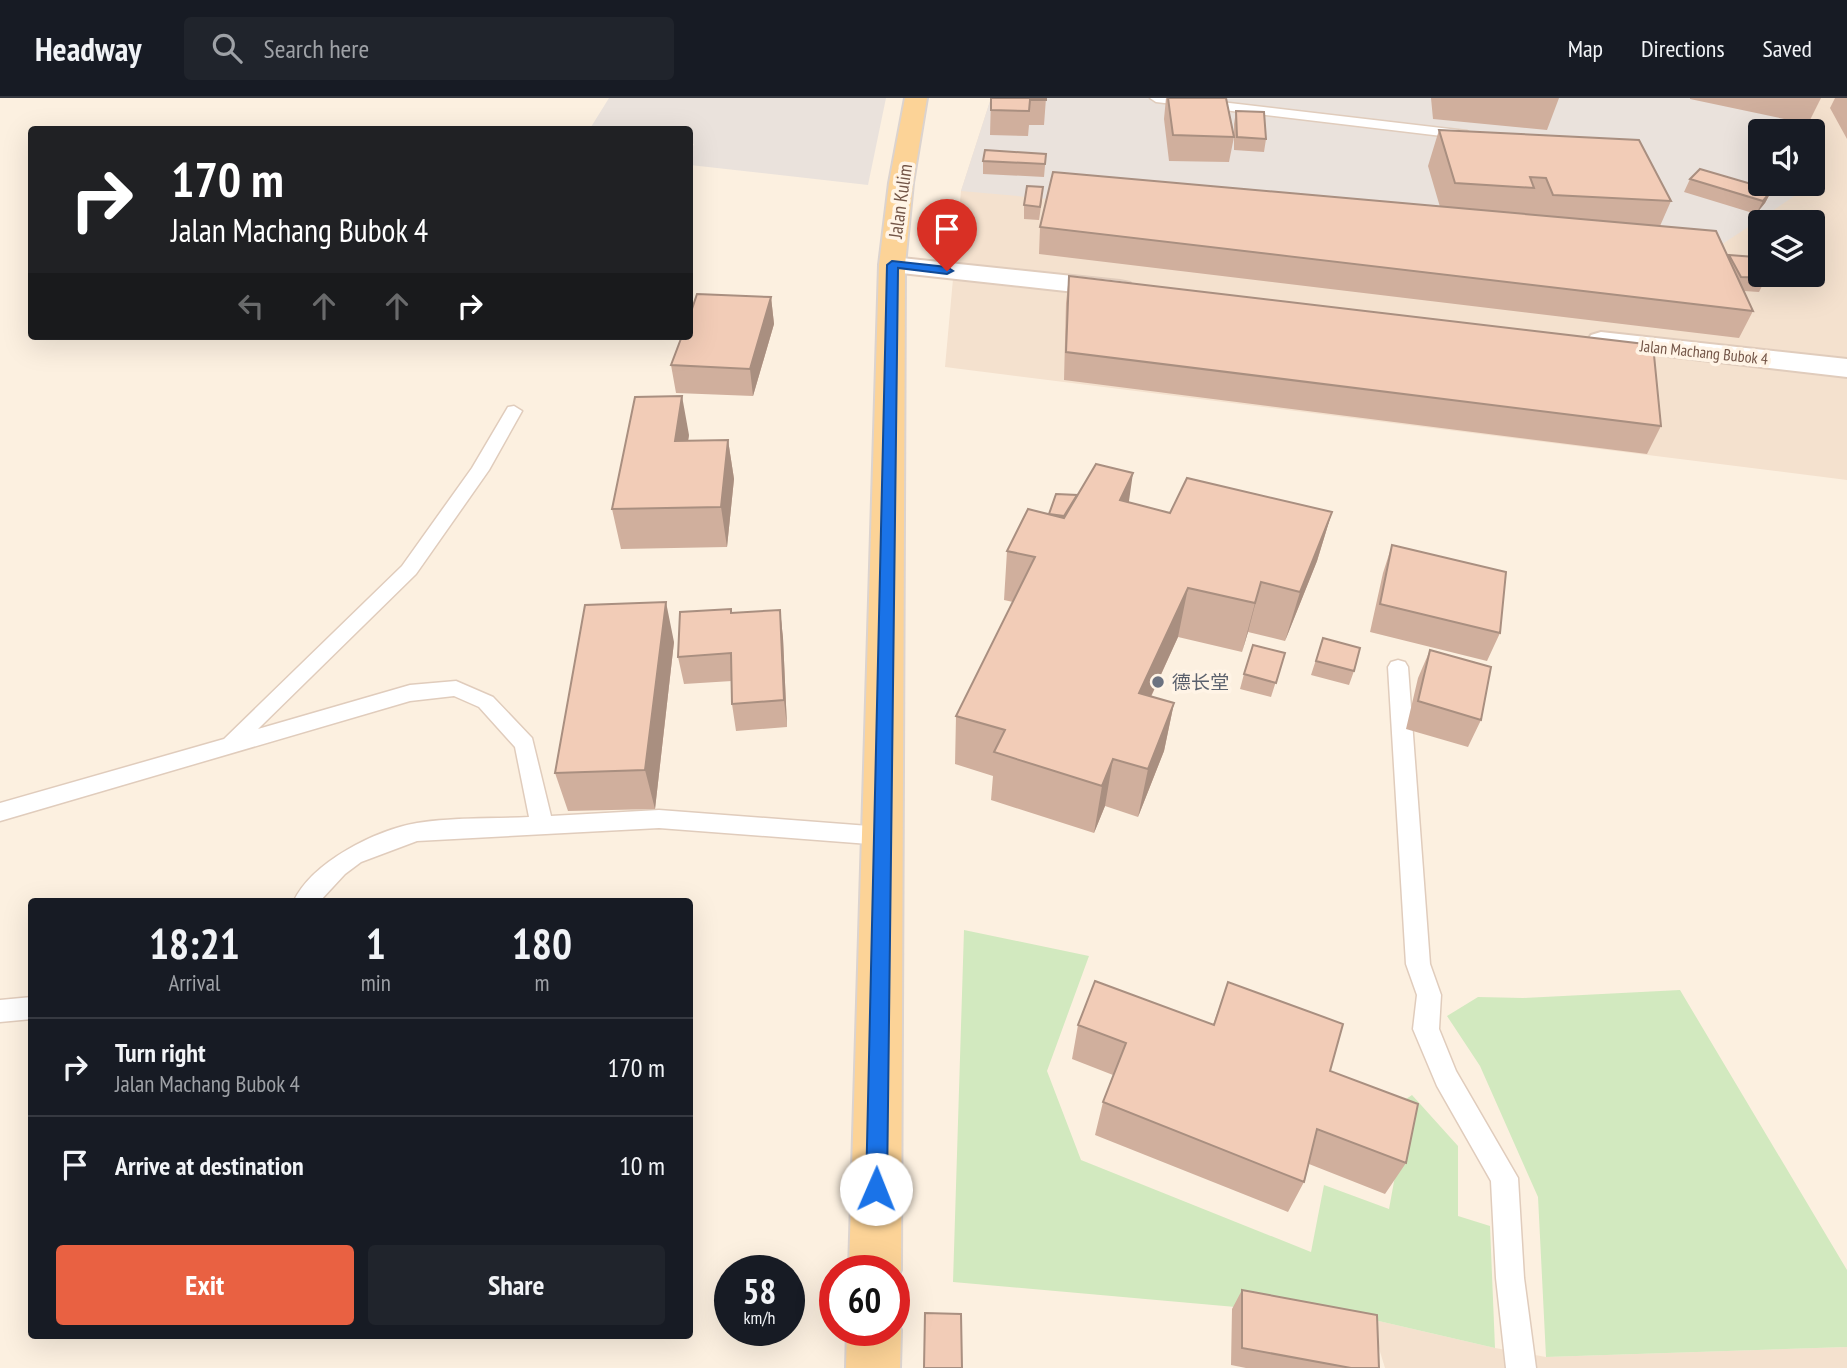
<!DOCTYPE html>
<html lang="en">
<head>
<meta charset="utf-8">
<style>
  :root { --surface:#171b24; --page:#20242c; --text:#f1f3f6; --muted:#9ea1a6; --line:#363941; --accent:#e96142 }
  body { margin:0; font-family:"PT Sans Narrow","Noto Sans SC",sans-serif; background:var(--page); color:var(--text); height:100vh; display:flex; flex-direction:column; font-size:26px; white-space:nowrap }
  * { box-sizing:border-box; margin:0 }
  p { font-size:23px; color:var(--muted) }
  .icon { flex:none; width:38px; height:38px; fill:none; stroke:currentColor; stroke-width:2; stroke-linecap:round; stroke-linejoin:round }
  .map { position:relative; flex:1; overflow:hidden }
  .side { position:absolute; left:28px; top:800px; width:665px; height:441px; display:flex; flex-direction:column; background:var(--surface); border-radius:7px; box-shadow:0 7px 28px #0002 }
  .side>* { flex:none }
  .banner { position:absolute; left:28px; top:28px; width:665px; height:214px; border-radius:7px; box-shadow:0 7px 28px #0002; background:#202124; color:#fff; overflow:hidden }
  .tools { position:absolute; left:1748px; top:21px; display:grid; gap:14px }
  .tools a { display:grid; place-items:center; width:77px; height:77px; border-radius:7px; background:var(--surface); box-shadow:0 7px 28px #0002; font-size:35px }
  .speed { position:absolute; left:714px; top:1157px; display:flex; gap:14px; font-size:35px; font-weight:700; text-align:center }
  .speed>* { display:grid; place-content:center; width:91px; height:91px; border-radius:50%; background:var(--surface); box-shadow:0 7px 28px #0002; line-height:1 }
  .speed small { font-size:18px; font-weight:400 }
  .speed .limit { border:10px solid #d22; background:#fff; color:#111 }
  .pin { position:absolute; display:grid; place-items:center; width:60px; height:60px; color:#fff; margin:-72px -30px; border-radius:50% 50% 50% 0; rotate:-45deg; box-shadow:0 0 7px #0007 }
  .pin .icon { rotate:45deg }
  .me { position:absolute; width:77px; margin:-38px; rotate:1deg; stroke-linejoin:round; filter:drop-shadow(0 0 5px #0008) }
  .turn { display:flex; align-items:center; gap:24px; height:147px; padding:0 28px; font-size:32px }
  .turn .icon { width:91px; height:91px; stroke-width:2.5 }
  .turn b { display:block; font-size:49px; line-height:60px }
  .lanes { display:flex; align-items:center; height:66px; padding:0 28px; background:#0003; justify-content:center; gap:35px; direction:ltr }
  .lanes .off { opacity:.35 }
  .eta { display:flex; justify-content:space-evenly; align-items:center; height:119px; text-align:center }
  .eta b { font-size:42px; font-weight:800; line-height:49px }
  .cta { display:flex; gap:14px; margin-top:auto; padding:14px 28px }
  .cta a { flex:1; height:80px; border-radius:7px; background:var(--accent); color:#fff; font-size:28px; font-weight:800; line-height:80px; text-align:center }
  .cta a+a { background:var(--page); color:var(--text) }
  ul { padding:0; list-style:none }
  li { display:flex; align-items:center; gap:21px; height:98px; padding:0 28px; border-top:2px solid var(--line) }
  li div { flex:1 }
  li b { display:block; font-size:26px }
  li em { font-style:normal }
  header { display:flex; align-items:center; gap:42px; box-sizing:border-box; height:98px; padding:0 35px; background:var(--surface); border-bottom:2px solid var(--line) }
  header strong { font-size:33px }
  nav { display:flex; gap:38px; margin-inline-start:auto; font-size:24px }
  .search { width:490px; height:63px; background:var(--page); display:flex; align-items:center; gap:18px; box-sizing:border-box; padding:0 24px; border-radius:7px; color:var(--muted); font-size:26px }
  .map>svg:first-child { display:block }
  .residential { fill:#f4e1ce; fill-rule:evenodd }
  .industrial { fill:#eae2dc }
  .green { fill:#d2e9bf }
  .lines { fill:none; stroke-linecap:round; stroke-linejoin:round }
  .service-casing { stroke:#e0ccbc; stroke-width:3 }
  .minor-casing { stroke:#e0ccbc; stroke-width:4 }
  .primary-casing { stroke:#dbd3cf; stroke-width:4 }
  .service { fill:#fff; fill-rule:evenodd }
  .minor { fill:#fff; fill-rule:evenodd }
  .primary { fill:#fcd397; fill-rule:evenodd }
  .wall { fill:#d0af9d }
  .shaded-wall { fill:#a98f80 }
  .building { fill:#f2ccb7; stroke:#a98f80; stroke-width:2 }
  .route { fill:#1a73e8; stroke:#114b97; stroke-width:2 }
  .worship-dot { fill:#6b7280; stroke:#fff4e6; stroke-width:2.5 }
  .labels { text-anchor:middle; stroke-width:7; stroke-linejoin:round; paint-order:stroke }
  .far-street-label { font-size:16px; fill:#735547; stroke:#fff4e6 }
  .street-label { font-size:19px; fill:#735547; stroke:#fff4e6 }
  .worship-label { font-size:19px; fill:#5b616d; stroke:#fff4e6; text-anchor:start }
</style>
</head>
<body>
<header>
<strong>Headway</strong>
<div class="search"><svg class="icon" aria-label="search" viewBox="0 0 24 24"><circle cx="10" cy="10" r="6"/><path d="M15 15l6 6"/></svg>Search here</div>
<nav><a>Map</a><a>Directions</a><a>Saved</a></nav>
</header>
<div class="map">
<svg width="1847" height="1270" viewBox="0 0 1847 1270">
  <rect width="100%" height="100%" fill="#fcf0e0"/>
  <!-- residential -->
  <path class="residential" d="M991 0H1847V382L945 269 961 93ZM1760 33H1813V86H1760ZM1760 124H1813V177H1760Z
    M1370 1221 1495 1250 1546 1259 1847 1249V1270H1385Z"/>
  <!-- industrial -->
  <path class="industrial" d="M609 0H886L868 87 690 67V53L694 46 690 45V32H608L591 29Z
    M991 0H1809L1806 33H1760V86H1803L1802 93 1703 159 961 93Z"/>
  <!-- green -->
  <path class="green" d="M964 832 1089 858 1047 973 1081 1062 1311 1154 1324 1087 1389 1111 1403 1034 1375 1022 1412 997 1458 1048V1118L1490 1128 1495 1250 1370 1221 953 1184Z
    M1680 892 1847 1172V1249L1546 1259 1538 1099 1480 968 1447 918 1478 899 1523 900Z"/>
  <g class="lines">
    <defs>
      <path id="service" d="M1150 0H1187L1467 33 1473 37 1467 41 1156 4Z
        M514 308 522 313 489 372 416 476 258 631 410 587 456 583 493 599 532 640 551 718 659 712 882 729 890 732 893 738 890 744 882 747 659 730 417 743 361 764 345 776 320 803H294C312 764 376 732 417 725 453 719 492 721 529 719L515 649 479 609 454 598 410 603 0 723V705L224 641 402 468 472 370 508 309Z
        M1398 562 1405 564 1408 569 1430 866 1441 897 1439 931 1456 973 1518 1080 1524 1180 1536 1270H1506L1496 1180 1491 1083 1437 988 1413 931 1417 897 1406 866 1388 569 1391 564Z
        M32 899V921L0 924V902Z"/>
      <path id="minor" d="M892 159 1120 183 1130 185 1134 191 1130 197 1120 199 883 173 879 167 883 161Z
        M1601 234 1847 261V279L1591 249 1587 243 1591 237Z"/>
      <path id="primary" d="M905 0H927L913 85 905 167 901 1172 894 1188V1172H849L879 167 889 85Z
        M894 1216 901 1232 900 1270H846L847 1232H894Z"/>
    </defs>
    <!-- service casing -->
    <use href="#service" class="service-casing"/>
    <!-- minor casing -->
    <use href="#minor" class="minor-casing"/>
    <!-- primary casing -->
    <use href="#primary" class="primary-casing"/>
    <!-- service -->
    <use href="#service" class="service"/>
    <!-- minor -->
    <use href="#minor" class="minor"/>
    <!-- primary -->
    <use href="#primary" class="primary"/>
  </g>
  <!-- wall -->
  <path class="wall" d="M991 0H1046L1044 27H1029L1028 38 990 37Z
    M1166 0H1226L1234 39 1229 64 1169 63 1164 21Z
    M1431 0H1559L1547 32 1433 21Z
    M1690 0H1821L1808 26 1690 1Z
    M1835 0H1847V41L1830 10Z
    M1236 13 1266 41 1264 54 1234 52V26Z
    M1439 32 1671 103 1660 128 1728 159 1729 157 1766 180 1759 194 1744 193 1753 213 1739 240 1039 156 1040 129 1440 109 1428 68Z
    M1046 56 1044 79 983 76V63Z
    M1690 81 1772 92 1765 105 1756 116 1684 94Z
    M1042 102 1039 122 1024 121V107Z
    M1069 178 1661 328 1647 356 1064 282 1066 205Z
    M771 199 774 226 753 298 676 295 671 267Z
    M689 337 688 342H728L734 381 727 449 621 451 612 411Z
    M1129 404 1170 415 1332 414 1317 463 1285 543 1248 534 1242 554 1178 539 1151 599 1174 605 1164 653 1138 719 1105 708 1094 735 991 702 993 678 955 666 956 618 1013 504 1004 502 1007 453 1049 416Z
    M1392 447 1500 535 1487 563 1370 534 1383 475Z
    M731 511 732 515 780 512 783 540 787 629 736 633 732 606V583L684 586 678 559Z
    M1323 540 1354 573 1349 587 1311 577Z
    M674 544 655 711 568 713 555 675Z
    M1430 552 1481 622 1468 649 1406 631 1418 580Z
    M1285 555 1271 599 1240 591 1244 576Z
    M1228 884 1330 973 1406 1065 1385 1096 1309 1066 1304 1084 1288 1114 1095 1037 1103 1004 1113 977 1072 961 1078 927H1213Z
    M1242 1192 1379 1270H1246L1231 1267 1232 1211Z"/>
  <!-- shaded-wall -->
  <path class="shaded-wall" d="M1772 92 1765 105 1756 116 1763 103Z
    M771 199 774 226 753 298 750 271Z
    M682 298 689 337 682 382 675 343Z
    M728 342 734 381 727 449 721 409Z
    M1133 375 1126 424 1120 402Z
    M1332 414 1317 463 1285 543 1300 494Z
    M1261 484 1248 534 1242 554 1255 505Z
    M1188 490 1178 539 1130 644 1139 595Z
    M666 504 674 544 655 711 645 672Z
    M780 512 783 540 787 629 784 602Z
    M1174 605 1164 653 1138 719 1148 671Z
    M1113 661 1105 708 1094 735 1102 688Z"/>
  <!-- building -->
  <path class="building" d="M991 0H1046V2H1030L1029 13 991 12Z
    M1168 0H1226L1234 39 1173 37Z
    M1236 13 1264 14 1266 41 1237 39Z
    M1439 32 1639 42 1671 103 1553 97 1546 80 1530 79 1534 90 1455 85Z
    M985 52 1046 56 1045 66 983 63Z
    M1700 71 1772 92 1763 103 1690 81Z
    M1053 74 1716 133 1753 213 1040 129Z
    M1027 88 1043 89 1040 109 1024 107Z
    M1729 157 1755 159 1760 169V177H1764L1766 180 1741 179Z
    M1069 178 1653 247 1661 328 1066 254Z
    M697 196 771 199 750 271 671 267 682 238H690V217Z
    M682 298 675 343 728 342 721 409 612 411 635 299Z
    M1096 366 1133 375 1120 402 1170 415 1187 380 1332 414 1300 494 1261 484 1255 505 1188 490 1139 595 1174 605 1148 671 1113 661 1102 688 994 654 1005 632 956 618 1035 459 1007 453 1028 411 1064 420Z
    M1056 396 1077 397 1064 418 1049 416Z
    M1392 447 1506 474 1500 535 1380 506Z
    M666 504 645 672 555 675 585 507Z
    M731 511V515L780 512 784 602 732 606 731 555 678 559 680 514Z
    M1323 540 1360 550 1354 573 1316 563Z
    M1253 547 1285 555 1276 585 1244 576Z
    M1430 552 1491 569 1481 622 1418 603Z
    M1095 883 1214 927 1228 884 1343 926 1330 973 1418 1006 1406 1065 1317 1031 1304 1084 1103 1004 1126 945 1078 927Z
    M1242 1192 1377 1217 1379 1270H1351L1242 1250Z
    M925 1215 961 1216 962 1270H924Z"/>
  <!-- route -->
  <path class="route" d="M892 163 947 169 953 173 947 176 898 170 887 1091 884 1098 876 1101 869 1098 866 1091 887 167Z"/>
  <!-- markers -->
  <circle class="worship-dot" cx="1158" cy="584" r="7"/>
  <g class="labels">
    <!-- far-street labels -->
    <g class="far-street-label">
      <text transform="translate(1704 254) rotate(6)" y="6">Jalan Machang Bubok 4</text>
    </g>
    <!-- street labels -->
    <g class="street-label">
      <text transform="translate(900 103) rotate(-82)" y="7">Jalan Kulim</text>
    </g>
    <!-- worship labels -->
    <g class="worship-label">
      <text x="1172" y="591">德长堂</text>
    </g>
  </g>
</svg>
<div class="tools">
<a><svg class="icon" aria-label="sound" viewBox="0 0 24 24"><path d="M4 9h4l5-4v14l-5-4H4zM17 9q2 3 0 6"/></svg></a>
<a><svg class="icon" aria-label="layers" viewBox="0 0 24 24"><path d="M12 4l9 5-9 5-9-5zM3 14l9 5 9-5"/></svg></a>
</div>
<div class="speed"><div>58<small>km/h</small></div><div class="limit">60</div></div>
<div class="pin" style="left:947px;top:173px;background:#d93025"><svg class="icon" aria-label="arrive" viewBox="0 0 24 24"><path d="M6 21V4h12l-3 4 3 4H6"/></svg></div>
<svg class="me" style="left:876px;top:1091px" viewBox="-20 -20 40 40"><circle r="19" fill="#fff"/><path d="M0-13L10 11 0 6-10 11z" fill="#1a73e8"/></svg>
<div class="banner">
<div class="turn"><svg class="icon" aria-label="right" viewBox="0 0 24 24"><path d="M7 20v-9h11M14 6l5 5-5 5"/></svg><div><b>170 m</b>Jalan Machang Bubok 4</div></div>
<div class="lanes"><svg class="icon off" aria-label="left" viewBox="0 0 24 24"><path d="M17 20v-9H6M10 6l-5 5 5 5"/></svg><svg class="icon off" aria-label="ahead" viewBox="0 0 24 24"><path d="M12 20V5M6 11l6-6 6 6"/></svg><svg class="icon off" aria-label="ahead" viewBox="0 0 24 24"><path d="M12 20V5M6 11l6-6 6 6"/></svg><svg class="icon" aria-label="right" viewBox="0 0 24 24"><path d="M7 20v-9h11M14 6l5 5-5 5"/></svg></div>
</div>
<section class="side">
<div class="eta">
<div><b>18:21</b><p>Arrival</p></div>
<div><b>1</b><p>min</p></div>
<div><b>180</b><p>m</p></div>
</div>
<ul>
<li><svg class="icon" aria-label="right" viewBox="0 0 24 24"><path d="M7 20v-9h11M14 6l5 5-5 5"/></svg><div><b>Turn right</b><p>Jalan Machang Bubok 4</p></div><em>170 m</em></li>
<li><svg class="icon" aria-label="arrive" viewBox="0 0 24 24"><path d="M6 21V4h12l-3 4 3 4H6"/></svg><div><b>Arrive at destination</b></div><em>10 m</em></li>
</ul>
<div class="cta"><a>Exit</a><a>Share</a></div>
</section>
</div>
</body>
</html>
